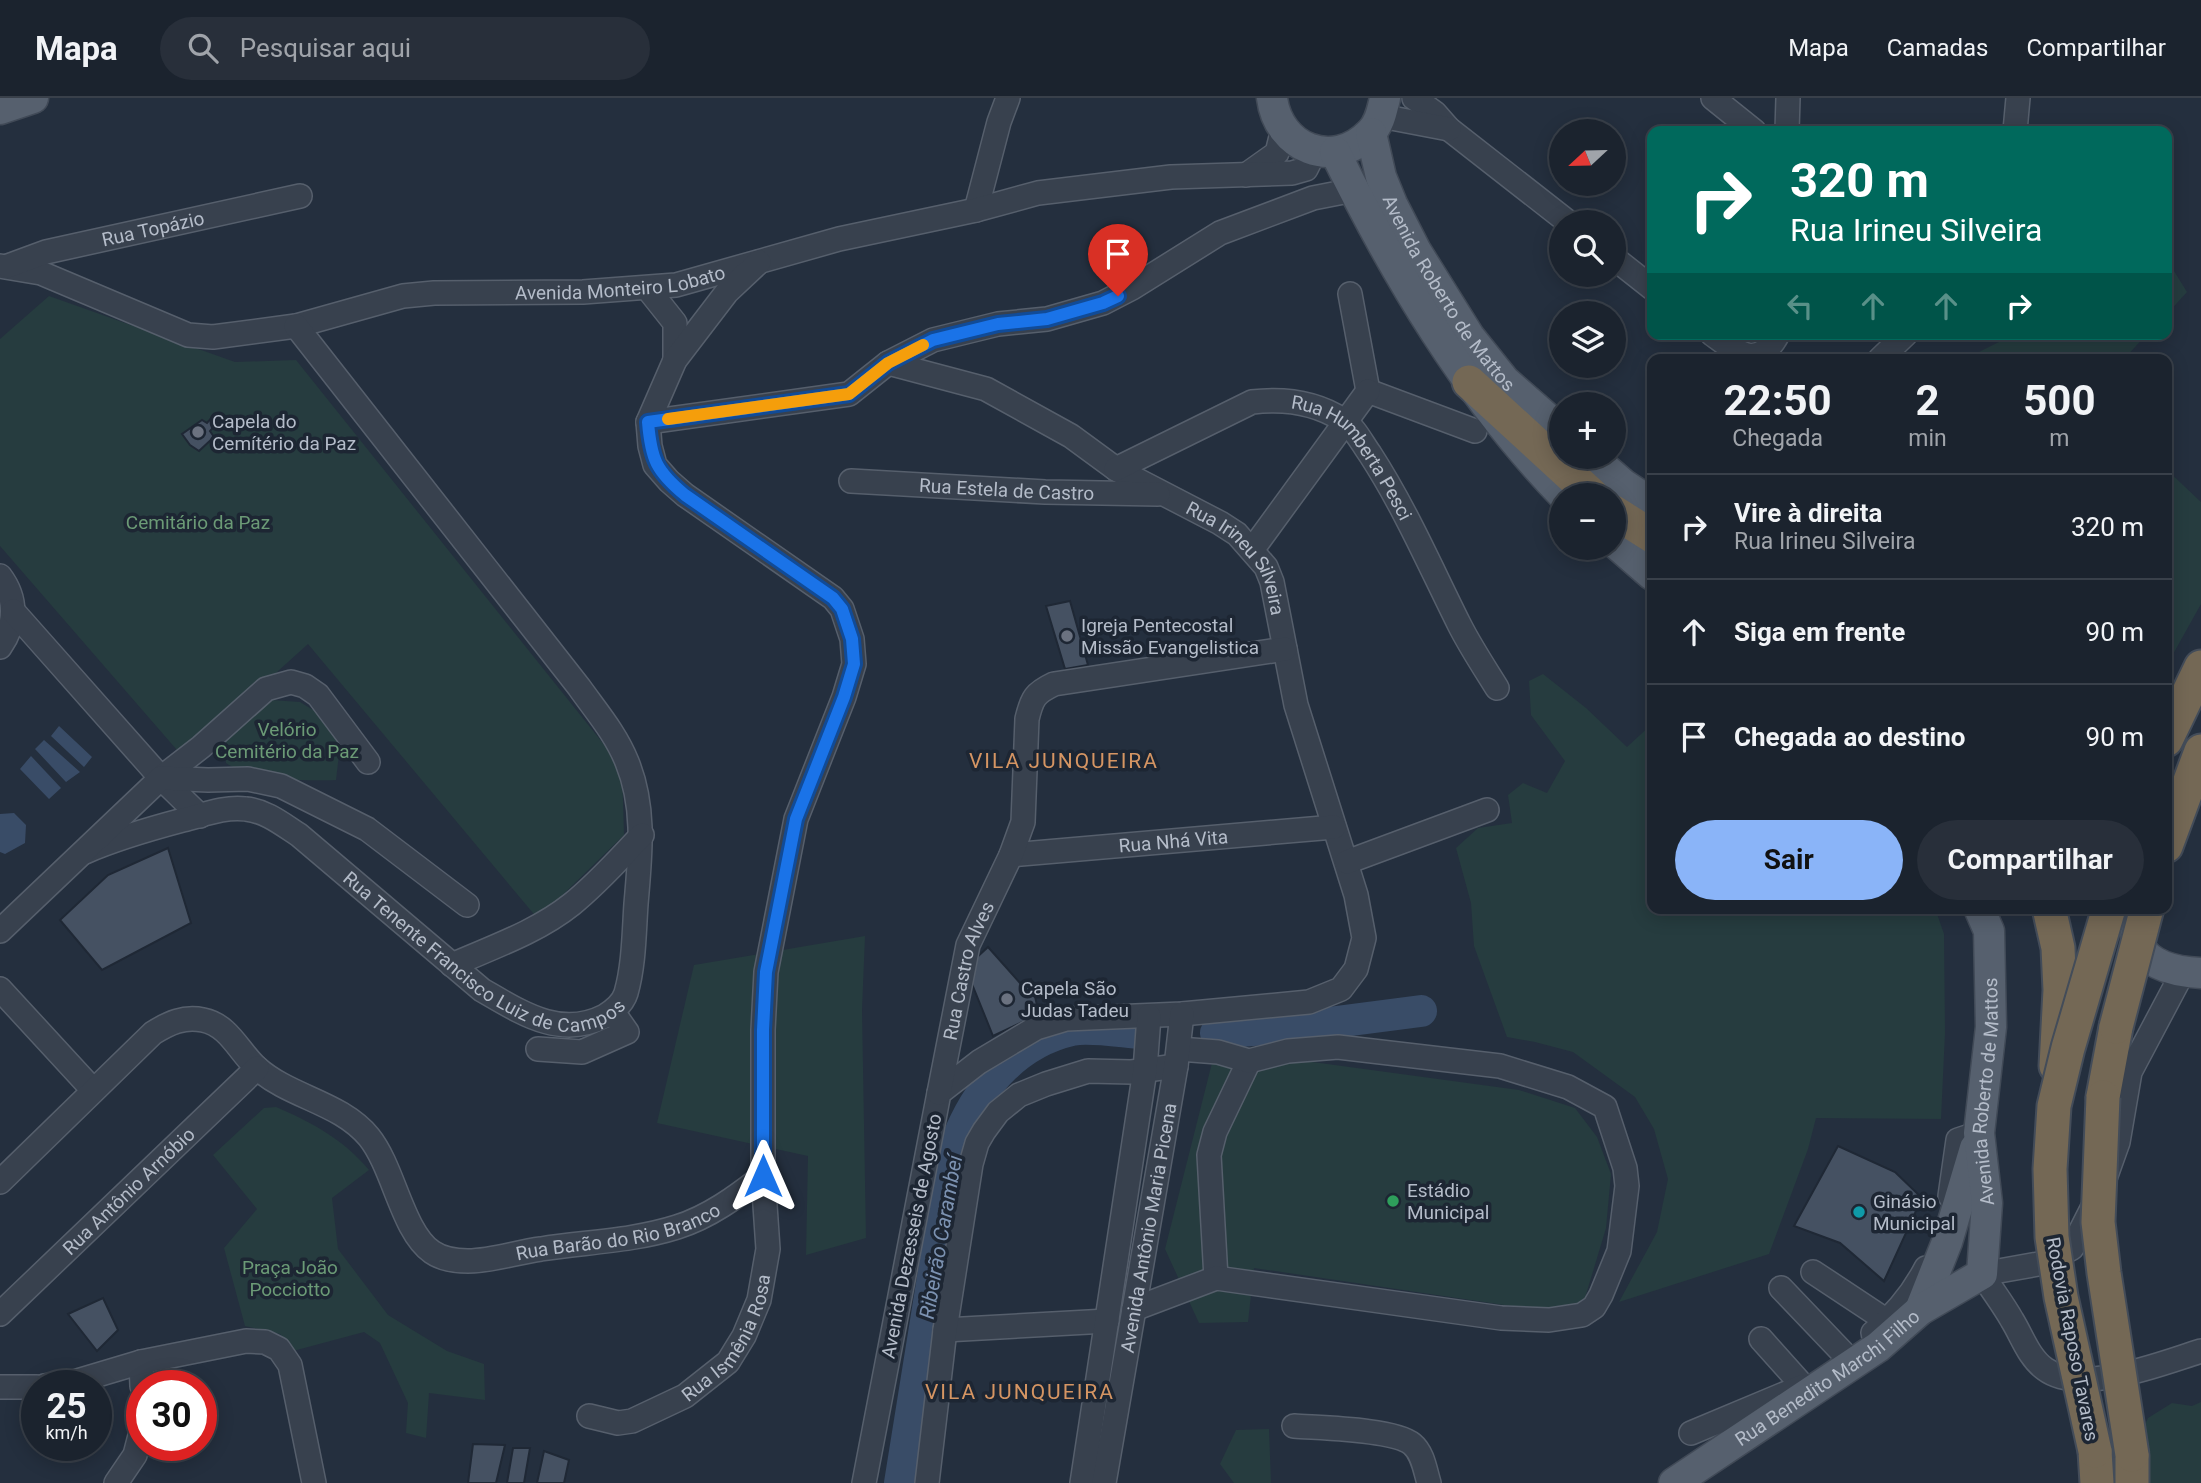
<!DOCTYPE html>
<html lang="pt">
<head>
<meta charset="utf-8">
<style>
  :root { --surface:#1b232e; --page:#282f3a; --text:#f1f3f6; --muted:#a0a4aa; --line:#39404a; --accent:#8ab4f8 }
  body { margin:0; font-family:Roboto,sans-serif; background:var(--page); color:var(--text); height:100vh; display:flex; flex-direction:column; font-size:26px; white-space:nowrap }
  * { box-sizing:border-box; margin:0 }
  p { font-size:23px; color:var(--muted) }
  .icon { flex:none; width:38px; height:38px; fill:none; stroke:currentColor; stroke-width:2; stroke-linecap:round; stroke-linejoin:round }
  .map { position:relative; flex:1; overflow:hidden }
  .drawer { position:absolute; left:1647px; top:256px; width:525px; height:560px; display:flex; flex-direction:column; background:var(--surface); border-radius:14px; box-shadow:0 4px 18px #0003,0 0 0 2px var(--line) }
  .drawer>* { flex:none }
  .hud { position:absolute; left:1647px; top:28px; width:525px; height:214px; border-radius:14px; box-shadow:0 4px 18px #0003,0 0 0 2px var(--line); background:#00695c; color:#fff; overflow:hidden }
  .needle { width:46px; rotate:248deg }
  .fabs { position:absolute; left:1549px; top:21px; display:grid; gap:14px }
  .fabs a { display:grid; place-items:center; width:77px; height:77px; border-radius:50%; background:var(--surface); box-shadow:0 4px 18px #0003,0 0 0 2px var(--line); font-size:35px }
  .speed { position:absolute; left:21px; top:1272px; display:flex; gap:14px; font-size:35px; font-weight:700; text-align:center }
  .speed>* { display:grid; place-content:center; width:91px; height:91px; border-radius:50%; background:var(--surface); box-shadow:0 4px 18px #0003,0 0 0 2px var(--line); line-height:1 }
  .speed small { font-size:18px; font-weight:400 }
  .speed .limit { border:10px solid #d22; background:#fff; color:#111 }
  .pin { position:absolute; display:grid; place-items:center; width:60px; height:60px; color:#fff; margin:-72px -30px; border-radius:50% 50% 50% 0; rotate:-45deg; box-shadow:0 0 7px #0007 }
  .pin .icon { rotate:45deg }
  .me { position:absolute; width:77px; margin:-38px; rotate:0deg; stroke-linejoin:round; filter:drop-shadow(0 0 5px #0008) }
  .turn { display:flex; align-items:center; gap:24px; height:147px; padding:0 28px; font-size:32px }
  .turn .icon { width:91px; height:91px; stroke-width:2.5 }
  .turn b { display:block; font-size:49px; line-height:60px }
  .lanes { display:flex; align-items:center; height:66px; padding:0 28px; background:#0003; justify-content:center; gap:35px; direction:ltr }
  .lanes .off { opacity:.35 }
  .eta { display:flex; justify-content:space-evenly; align-items:center; height:119px; text-align:center }
  .eta b { font-size:42px; font-weight:700; line-height:49px }
  .primary-button { display:flex; gap:14px; margin-top:auto; padding:14px 28px }
  .primary-button a { flex:1; height:80px; border-radius:42px; background:var(--accent); color:#111; font-size:28px; font-weight:700; line-height:80px; text-align:center }
  .primary-button a+a { background:var(--page); color:var(--text) }
  ul { padding:0; list-style:none }
  li { display:flex; align-items:center; gap:21px; height:105px; padding:0 28px; border-top:2px solid var(--line) }
  li div { flex:1 }
  li b { display:block; font-size:26px }
  li em { font-style:normal }
  header { display:flex; align-items:center; gap:42px; box-sizing:border-box; height:98px; padding:0 35px; background:var(--surface); border-bottom:2px solid var(--line) }
  header strong { font-size:33px }
  nav { display:flex; gap:38px; margin-inline-start:auto; font-size:24px }
  .search { width:490px; height:63px; background:var(--page); display:flex; align-items:center; gap:18px; box-sizing:border-box; padding:0 24px; border-radius:38px; color:var(--muted); font-size:26px }
  .map>svg:first-child { display:block }
  .green { fill:#263c3f }
  .water { fill:#394c67 }
  .lines { fill:none; stroke-linecap:round; stroke-linejoin:round }
  .river { stroke:#394c67; stroke-width:32 }
  .building { fill:#455162; stroke:#1f2835; stroke-width:2 }
  .minor-casing { stroke:#565f6c; stroke-width:26 }
  .major-casing { stroke:#414a57; stroke-width:33 }
  .highway-casing { stroke:#434c59; stroke-width:37 }
  .minor { stroke:#38414e; stroke-width:23 }
  .major { stroke:#56606e; stroke-width:30 }
  .highway { stroke:#746855; stroke-width:33 }
  .highway-bridge-casing { stroke:#434c59; stroke-width:37; stroke-linecap:butt }
  .highway-bridge { stroke:#746855; stroke-width:33 }
  .route-casing { stroke:#114b97; stroke-width:18 }
  .route { stroke:#1a73e8; stroke-width:12 }
  .slow { stroke:#f59e0b; stroke-width:12 }
  .worship-dot { fill:#6b7280; stroke:#1d2633; stroke-width:2.5 }
  .leisure-dot { fill:#2e9e5b; stroke:#1d2633; stroke-width:2.5 }
  .culture-dot { fill:#0f9aa8; stroke:#1d2633; stroke-width:2.5 }
  .labels { text-anchor:middle; stroke-width:7; stroke-linejoin:round; paint-order:stroke }
  .street-label { font-size:19px; fill:#b4bcc9; stroke:#1d2633 }
  .poi-label { font-size:19px; fill:#b4bcc9; stroke:#1d2633; text-anchor:start }
  .park-label { font-size:19px; fill:#6b9a76; stroke:#1d2633 }
  .neighbourhood-label { font-size:21px; letter-spacing:2px; fill:#d59563; stroke:#1d2633 }
  .water-label { font-size:21px; font-style:italic; fill:#7c92b1; stroke:#1d2633 }
</style>
</head>
<body>
<header>
<strong>Mapa</strong>
<div class="search"><svg class="icon" aria-label="search" viewBox="0 0 24 24"><circle cx="10" cy="10" r="6"/><path d="M15 15l6 6"/></svg>Pesquisar aqui</div>
<nav><a>Mapa</a><a>Camadas</a><a>Compartilhar</a></nav>
</header>
<div class="map">
<svg width="2201" height="1385" viewBox="0 0 2201 1385">
  <rect width="100%" height="100%" fill="#242f3e"/>
  <!-- green -->
  <path class="green" d="M2166 160 2187 194 2167 216H2166Z
    M49 198 235 264 296 262 622 669 624 737 538 821 308 546 183 659 0 448V241Z
    M2015 236H2147L2124 261H1965Z
    M2166 371 2201 404V506L2167 567Z
    M1543 576 1586 610 1627 649 1652 626V810H1935L1944 836 1945 935 1941 1021 1816 1020 1808 1051 1769 1156 1619 1204 1657 1134 1668 1081 1654 1031 1635 999 1573 954 1535 944 1507 939 1474 848 1471 805 1456 750 1478 730 1512 725 1508 697 1523 685 1547 695 1565 663 1531 617 1529 583Z
    M271 602 300 604 328 621 340 648 336 682C304 683 252 683 226 665L224 643Z
    M865 838 862 912 866 1140 806 1157 808 1058 657 1025 694 867Z
    M1214 957H1261L1519 992 1575 1010 1597 1039 1611 1076 1606 1130 1582 1210 1551 1214 1254 1170 1248 1224 1199 1225 1165 1151Z
    M276 1009C313 1025 343 1041 369 1072L332 1100 338 1151 388 1217 447 1253 484 1266 485 1302 429 1295 426 1340 406 1335 408 1305 380 1245 364 1234 293 1253 280 1236 245 1228 224 1150 257 1111 213 1057 264 1010Z
    M2201 1304V1385H2122L2124 1375 2148 1320 2172 1305 2192 1308Z
    M1269 1331 1271 1385H1234L1220 1366 1236 1332Z"/>
  <!-- water -->
  <path class="water" d="M59 628 92 659 84 669 51 638Z
    M44 642 80 674 66 684 35 651Z
    M31 658 61 690 49 701 20 671Z
    M14 715 26 727 25 745 5 756 0 754V716Z"/>
  <g class="lines">
    <!-- river -->
    <path class="river" d="M1216 935 1313 927 1421 913
      M900 1385 950 1074C953 1061 955 1045 961 1033 982 985 1019 944 1072 932 1088 928 1124 934 1142 935"/>
  </g>
  <!-- building -->
  <path class="building" d="M213 318 217 321 218 324 210 333 214 339 199 353 190 347 182 336 202 322 207 325Z
    M1070 503 1088 567 1065 571 1046 508Z
    M168 750 191 825 102 872 60 822 108 777Z
    M988 849 1020 885 1031 881 1039 916 993 938 972 886 974 862Z
    M1838 1048 1895 1074 1922 1100 1884 1183 1840 1145 1794 1128Z
    M103 1200 118 1232 97 1253 68 1216Z
    M473 1346 505 1347 496 1385H468Z
    M513 1350H530L524 1385H507Z
    M544 1353 569 1362 564 1385H537Z"/>
  <g class="lines">
    <defs>
      <g id="minor">
        <path d="M1414 0 1435 15 1449 31 1568 124"/>
        <path d="M1713 0 1754 33"/>
        <path d="M1381 18 1449 31"/>
        <path d="M1787 33 1788 0"/>
        <path d="M2015 33 2018 0"/>
        <path d="M1246 77 1277 55 1283 31"/>
        <path d="M976 112 999 24 1008 0"/>
        <path d="M1614 160 1652 190"/>
        <path id="s1" d="M0 168 41 175 188 237 213 239 296 228 403 198 434 195 583 194 676 187 839 141 976 112 1038 95 1171 79 1292 75 1306 71 1315 53"/>
        <path id="s2" d="M8 168 46 154 300 98"/>
        <path d="M648 191 675 225V262"/>
        <path d="M1350 196 1368 293"/>
        <path d="M1712 236C1738 255 1758 273 1778 236"/>
        <path d="M1880 261 1906 236"/>
        <path d="M888 265 933 242 998 226 1047 221 1103 205 1132 190 1220 135 1313 100 1354 92"/>
        <path d="M1368 293 1475 333"/>
        <path id="s3" d="M648 324 849 296 888 265 986 291 1071 338 1116 371 1220 425 1237 436 1266 469 1272 484 1296 607 1356 797 1364 840 1356 871 1341 891 1309 904 1182 916 1066 921 1036 930 979 964 939 995 864 1385"/>
        <path id="s4" d="M1116 371 1252 304C1285 300 1315 304 1343 322 1355 330 1362 345 1370 356 1405 410 1430 468 1459 526 1470 548 1484 569 1497 590"/>
        <path id="s5" d="M851 383 1045 394 1158 396"/>
        <path d="M1252 452 1368 293"/>
        <path d="M0 478C18 502 16 526 0 549"/>
        <path d="M13 513 161 680 200 718"/>
        <path d="M161 680 201 649 266 591 291 584 305 588 318 597 368 664"/>
        <path id="s6" d="M85 754C117 740 149 731 183 722 203 717 225 708 246 711 266 713 282 726 299 737L482 892C522 915 560 941 605 918 613 913 623 905 626 895 634 867 634 835 636 806 640 758 646 710 627 664 616 636 596 613 579 589L296 228"/>
        <path id="s7" d="M1011 757 1334 729"/>
        <path d="M1347 764 1487 712"/>
        <path d="M0 833 161 680 208 682 248 681 281 688 367 731 467 807"/>
        <path d="M452 867C493 849 537 834 572 806 598 785 619 761 642 737"/>
        <path d="M2183 874 2130 974 2118 1044 2099 1097 2072 1150 2044 1165 1982 1176C1992 1192 2003 1206 2012 1222 2022 1238 2029 1260 2045 1271 2081 1298 2162 1265 2201 1253"/>
        <path d="M0 891 93 992"/>
        <path d="M538 951 582 954 627 934 613 914"/>
        <path id="s8" d="M939 995 968 847 1011 757 1023 724 1027 621C1032 600 1035 595 1054 586L1285 551"/>
        <path id="s9" d="M0 1084 153 935C169 925 184 918 203 922 229 927 239 954 257 970 291 1000 340 1004 369 1039 394 1070 402 1133 432 1154 442 1161 456 1163 468 1163 492 1163 517 1154 541 1151 586 1144 633 1143 677 1129 709 1119 736 1099 763 1078"/>
        <path d="M1950 1098 1958 1042 1979 1035"/>
        <path d="M1813 1174 1887 1223"/>
        <path d="M1216 1180 1209 1057 1215 1034 1249 963"/>
        <path d="M1781 1190 1845 1257"/>
        <path d="M1134 1211 1216 1180 1501 1220 1549 1222 1582 1217 1594 1209 1601 1197 1619 1153 1627 1088 1625 1070 1605 1009 1568 989 1500 968 1338 949 1288 953 1249 963 1218 954 1179 951"/>
        <path id="s10" d="M0 1216 257 970"/>
        <path d="M945 1232 1107 1223"/>
        <path d="M1873 1235C1895 1217 1913 1195 1926 1170"/>
        <path d="M1761 1241 1803 1288"/>
        <path d="M141 1264 142 1288"/>
        <path d="M45 1288 74 1284 141 1264 246 1243 265 1244 279 1251 290 1267 314 1385"/>
        <path d="M0 1289H37"/>
        <path id="s11" d="M589 1318 618 1325 632 1323 685 1298 728 1264 744 1238 759 1202 768 1151 763 1078V932L766 874 796 721 844 599 854 566 852 541 842 511 833 500 685 397 669 383 655 367 650 348 648 324 675 262 727 194 759 164"/>
        <path d="M1294 1328C1319 1330 1394 1331 1412 1346 1423 1355 1425 1372 1429 1385"/>
        <path d="M1691 1335 1801 1289"/>
        <path d="M116 1385 135 1357 142 1330"/>
        <path d="M927 1385 945 1232 971 1066 977 1045 984 1033 998 1014 1019 997 1046 986 1088 973 1132 974 1176 968"/>
        <path d="M1082 1385 1145 972 1149 918"/>
        <path id="s12" d="M1104 1385 1176 968 1182 916"/>
      </g>
      <g id="major">
        <path d="M1272 0C1278 50 1333 73 1370 35 1380 26 1382 12 1385 0"/>
        <path d="M0 11 33 0"/>
        <path id="s13" d="M1371 35 1381 79 1392 106 1416 153 1469 238 1505 283 1561 332"/>
        <path d="M1335 54C1395 177 1468 299 1563 397"/>
        <path d="M1592 359 1623 386 1652 405"/>
        <path d="M1614 444 1652 477"/>
        <path d="M2133 824C2135 831 2136 840 2138 846 2149 869 2179 874 2201 875"/>
        <path d="M1920 1212 1947 1144 1975 1050"/>
        <path id="s14" d="M1674 1385 1878 1249 1920 1212 1982 1176 1987 1105 1979 1035 1991 929 1989 833 1979 810"/>
      </g>
      <path id="highway" d="M1469 284 1592 397
        M1614 414 1652 438
        M2166 642 2201 569
        M2166 748 2201 653
        M2049 810 2058 850 2060 892 2056 968
        M2103 999 2116 929
        M2095 1353 2097 1385
        M2132 1385V1357"/>
    </defs>
    <!-- minor casing -->
    <use href="#minor" class="minor-casing"/>
    <!-- major casing -->
    <use href="#major" class="major-casing"/>
    <!-- highway casing -->
    <use href="#highway" class="highway-casing"/>
    <!-- minor -->
    <use href="#minor" class="minor"/>
    <!-- major -->
    <use href="#major" class="major"/>
    <!-- highway -->
    <use href="#highway" class="highway"/>
    <defs>
      <path id="highway-bridge" d="M2116 929 2147 810
        M2103 999 2098 1124 2104 1175 2132 1357
        M2095 1353 2061 1199 2052 1139 2050 1071 2054 1008 2068 950 2109 810"/>
    </defs>
    <!-- highway-bridge casing -->
    <use href="#highway-bridge" class="highway-bridge-casing"/>
    <!-- highway-bridge -->
    <use href="#highway-bridge" class="highway-bridge"/>
  </g>
  <g class="lines">
    <defs>
      <path id="route" d="M763 1078V932L766 874 796 721 844 599 854 566 852 541 842 511 833 500 685 397C656 373 651 361 648 324L849 296 888 265 933 242 998 226 1047 221 1103 205 1118 198"/>
    </defs>
    <!-- route casing -->
    <use href="#route" class="route-casing"/>
    <!-- route -->
    <use href="#route" class="route"/>
    <!-- slow -->
    <path class="slow" d="M668 321 849 296 888 265 923 247"/>
  </g>
  <!-- markers -->
  <g class="worship-dot">
    <circle cx="198" cy="334" r="7"/>
    <circle cx="1067" cy="538" r="7"/>
    <circle cx="1007" cy="901" r="7"/>
  </g>
  <circle class="leisure-dot" cx="1393" cy="1103" r="7"/>
  <circle class="culture-dot" cx="1859" cy="1114" r="7"/>
  <g class="labels">
    <!-- street labels -->
    <g class="street-label">
      <text dy="7" stroke="none"><textPath href="#s2" startOffset="150">Rua Topázio</textPath></text>
      <text dy="7" stroke="none"><textPath href="#s1" startOffset="639">Avenida Monteiro Lobato</textPath></text>
      <text dy="7" stroke="none"><textPath href="#s13" startOffset="180">Avenida Roberto de Mattos</textPath></text>
      <text dy="7" stroke="none"><textPath href="#s4" startOffset="278">Rua Humberta Pesci</textPath></text>
      <text dy="7" stroke="none"><textPath href="#s5" startOffset="156">Rua Estela de Castro</textPath></text>
      <text dy="7" stroke="none"><textPath href="#s3" startOffset="663">Rua Irineu Silveira</textPath></text>
      <text dy="7" stroke="none"><textPath href="#s7" startOffset="163">Rua Nhá Vita</textPath></text>
      <text dy="7" stroke="none"><textPath href="#s6" startOffset="455">Rua Tenente Francisco Luiz de Campos</textPath></text>
      <text dy="7" stroke="none"><textPath href="#s8" startOffset="126">Rua Castro Alves</textPath></text>
      <text dy="7" stroke="none"><textPath href="#s14" startOffset="556">Avenida Roberto de Mattos</textPath></text>
      <text dy="7" stroke="none"><textPath href="#s10" startOffset="178">Rua Antônio Arnóbio</textPath></text>
      <text dy="7" stroke="none"><textPath href="#s12" startOffset="259">Avenida Antônio Maria Picena</textPath></text>
      <text dy="7" stroke="none"><textPath href="#s9" startOffset="796">Rua Barão do Rio Branco</textPath></text>
      <text transform="translate(911 1138) rotate(-79)" y="7">Avenida Dezesseis de Agosto</text>
      <text dy="7" stroke="none"><textPath href="#s11" startOffset="177">Rua Ismênia Rosa</textPath></text>
      <text transform="translate(2073 1241) rotate(79)" y="7">Rodovia Raposo Tavares</text>
      <text dy="7" stroke="none"><textPath href="#s14" startOffset="186">Rua Benedito Marchi Filho</textPath></text>
    </g>
    <!-- poi labels -->
    <g class="poi-label">
      <text x="212" y="330">Capela do<tspan x="212" dy="22">Cemítério da Paz</tspan></text>
      <text x="1081" y="534">Igreja Pentecostal<tspan x="1081" dy="22">Missão Evangelistica</tspan></text>
      <text x="1021" y="897">Capela São<tspan x="1021" dy="22">Judas Tadeu</tspan></text>
      <text x="1407" y="1099">Estádio<tspan x="1407" dy="22">Municipal</tspan></text>
      <text x="1873" y="1110">Ginásio<tspan x="1873" dy="22">Municipal</tspan></text>
    </g>
    <!-- park labels -->
    <g class="park-label">
      <text x="198" y="431">Cemitário da Paz</text>
      <text x="287" y="638">Velório<tspan x="287" dy="22">Cemitério da Paz</tspan></text>
      <text x="290" y="1176">Praça João<tspan x="290" dy="22">Pocciotto</tspan></text>
    </g>
    <!-- neighbourhood labels -->
    <g class="neighbourhood-label">
      <text x="1064" y="670">VILA JUNQUEIRA</text>
      <text x="1020" y="1301">VILA JUNQUEIRA</text>
    </g>
    <!-- water labels -->
    <g class="water-label">
      <text transform="translate(941 1139) rotate(-80)" y="7">Ribeirão Carambeí</text>
    </g>
  </g>
</svg>
<div class="fabs">
<a><svg class="needle" viewBox="-14 -14 28 28"><path d="M0-13l5 13h-10z" fill="#e53935"/><path d="M0 13l5-13h-10z" fill="#a0a4aa"/></svg></a>
<a><svg class="icon" aria-label="search" viewBox="0 0 24 24"><circle cx="10" cy="10" r="6"/><path d="M15 15l6 6"/></svg></a>
<a><svg class="icon" aria-label="layers" viewBox="0 0 24 24"><path d="M12 4l9 5-9 5-9-5zM3 14l9 5 9-5"/></svg></a>
<a>+</a>
<a>−</a>
</div>
<div class="speed"><div>25<small>km/h</small></div><div class="limit">30</div></div>
<div class="pin" style="left:1118px;top:198px;background:#d93025"><svg class="icon" aria-label="arrive" viewBox="0 0 24 24"><path d="M6 21V4h12l-3 4 3 4H6"/></svg></div>
<svg class="me" style="left:763px;top:1078px" viewBox="-20 -20 40 40"><path d="M0-17L14 15 0 8-14 15z" fill="#1a73e8" stroke="#fff" stroke-width="4"/></svg>
<div class="hud">
<div class="turn"><svg class="icon" aria-label="right" viewBox="0 0 24 24"><path d="M7 20v-9h11M14 6l5 5-5 5"/></svg><div><b>320 m</b>Rua Irineu Silveira</div></div>
<div class="lanes"><svg class="icon off" aria-label="left" viewBox="0 0 24 24"><path d="M17 20v-9H6M10 6l-5 5 5 5"/></svg><svg class="icon off" aria-label="ahead" viewBox="0 0 24 24"><path d="M12 20V5M6 11l6-6 6 6"/></svg><svg class="icon off" aria-label="ahead" viewBox="0 0 24 24"><path d="M12 20V5M6 11l6-6 6 6"/></svg><svg class="icon" aria-label="right" viewBox="0 0 24 24"><path d="M7 20v-9h11M14 6l5 5-5 5"/></svg></div>
</div>
<section class="drawer">
<div class="eta">
<div><b>22:50</b><p>Chegada</p></div>
<div><b>2</b><p>min</p></div>
<div><b>500</b><p>m</p></div>
</div>
<ul>
<li><svg class="icon" aria-label="right" viewBox="0 0 24 24"><path d="M7 20v-9h11M14 6l5 5-5 5"/></svg><div><b>Vire à direita</b><p>Rua Irineu Silveira</p></div><em>320 m</em></li>
<li><svg class="icon" aria-label="ahead" viewBox="0 0 24 24"><path d="M12 20V5M6 11l6-6 6 6"/></svg><div><b>Siga em frente</b></div><em>90 m</em></li>
<li><svg class="icon" aria-label="arrive" viewBox="0 0 24 24"><path d="M6 21V4h12l-3 4 3 4H6"/></svg><div><b>Chegada ao destino</b></div><em>90 m</em></li>
</ul>
<div class="primary-button"><a>Sair</a><a>Compartilhar</a></div>
</section>
</div>
</body>
</html>
